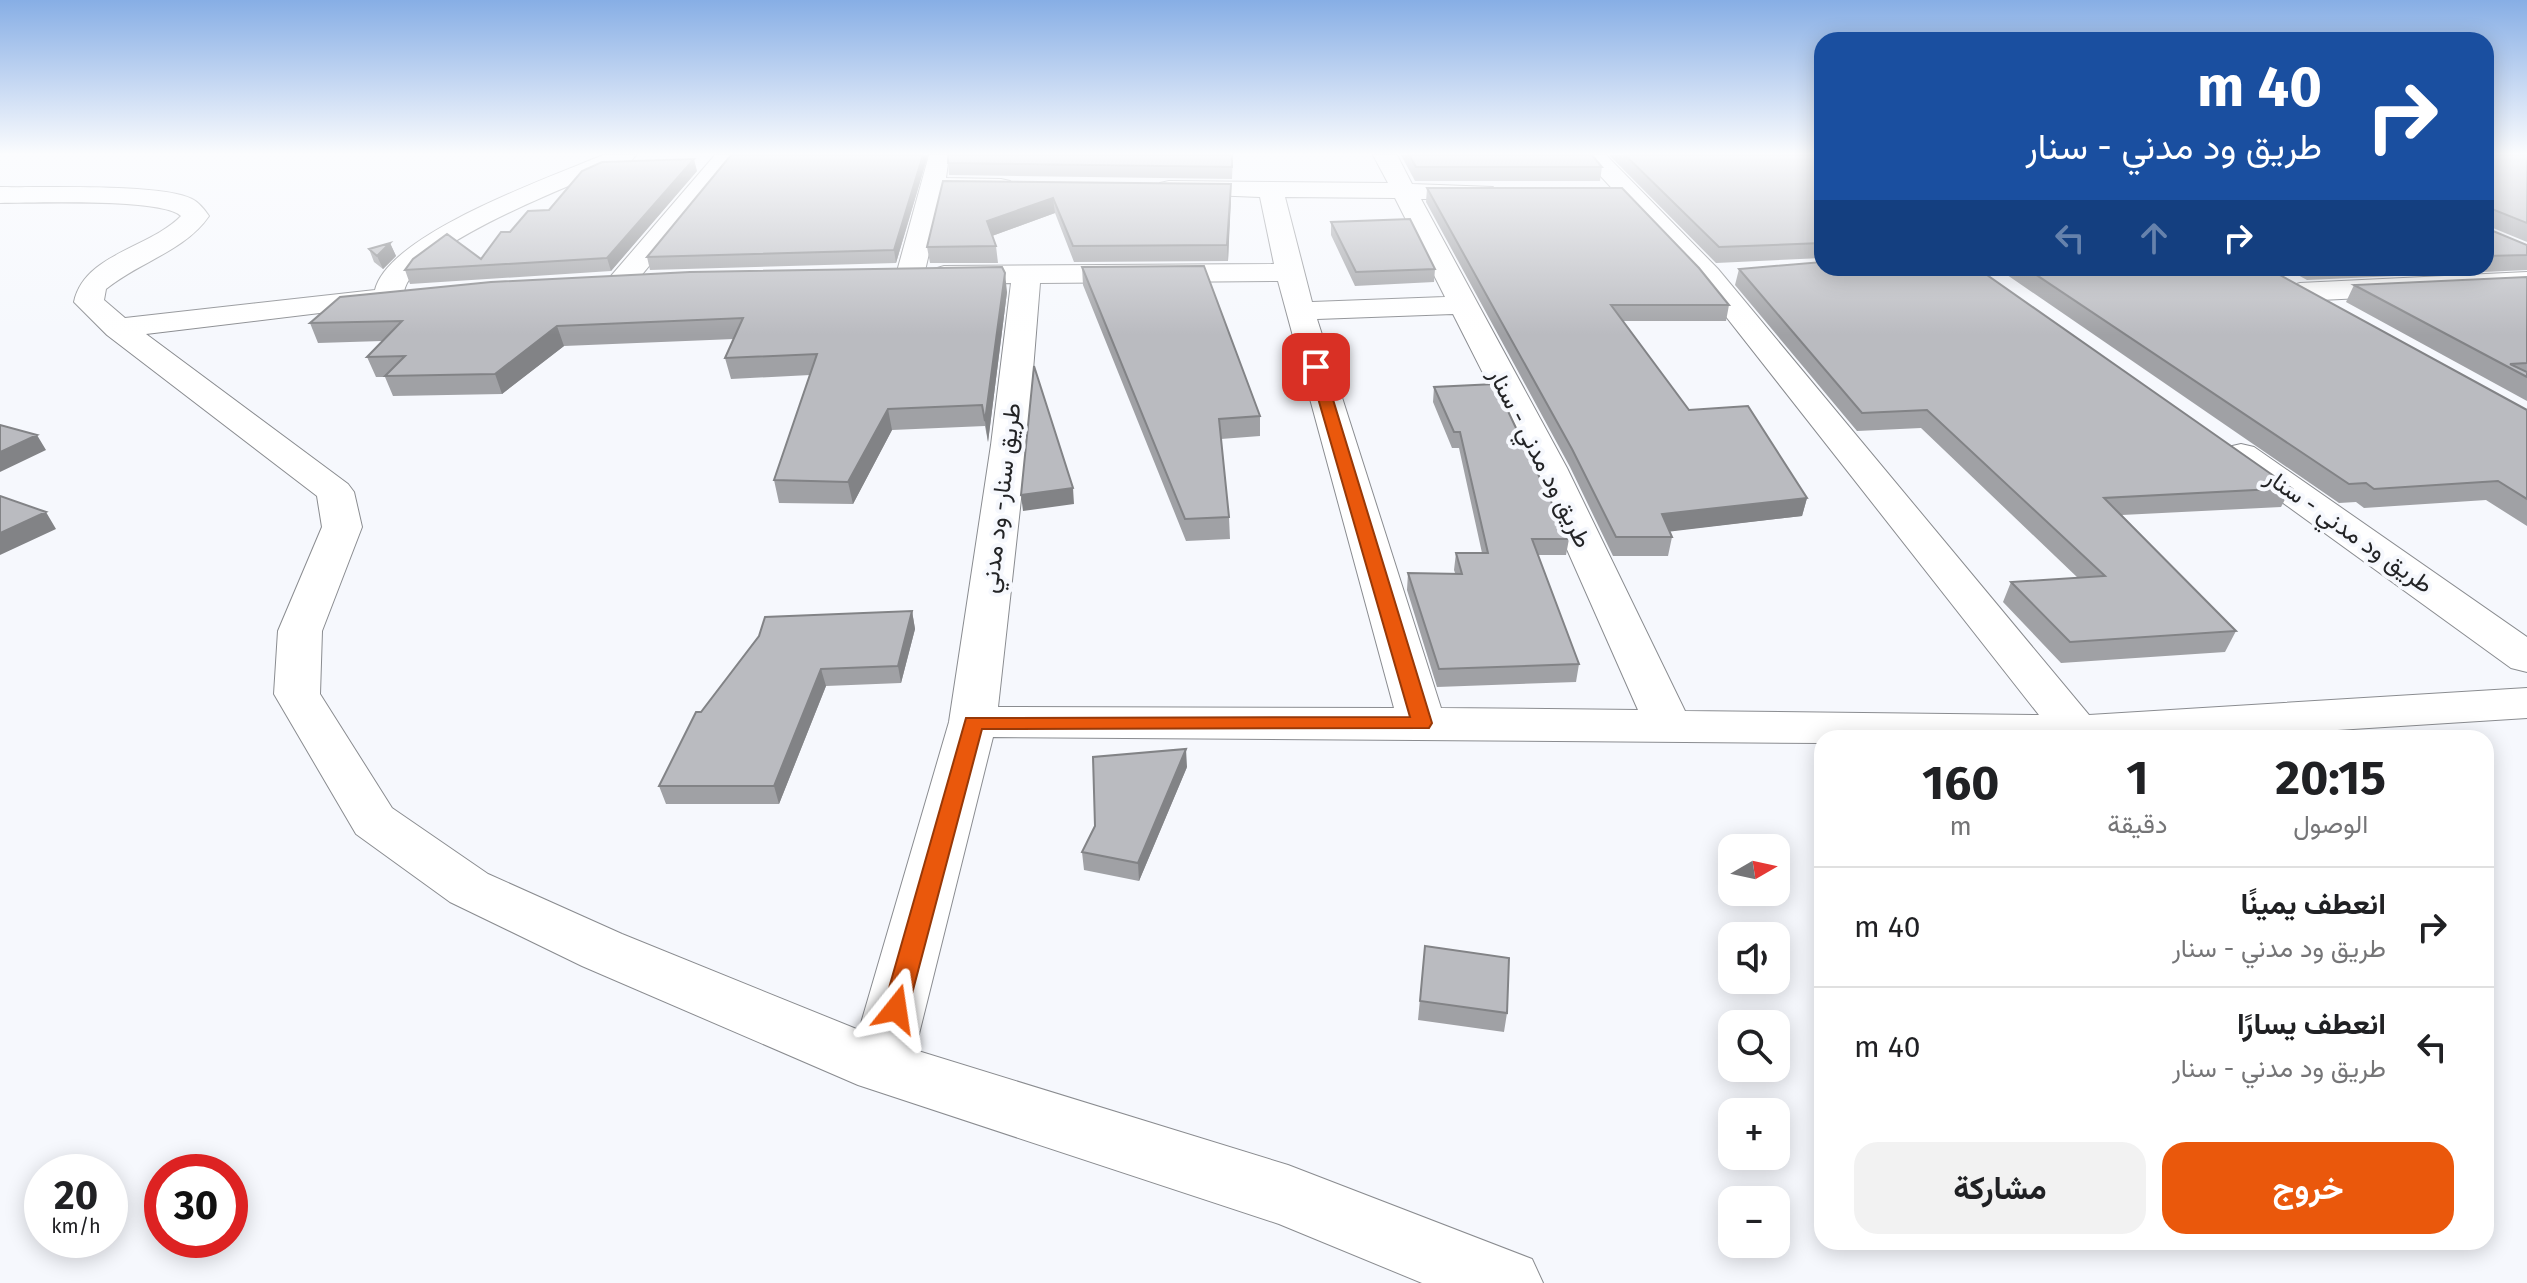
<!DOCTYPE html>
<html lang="ar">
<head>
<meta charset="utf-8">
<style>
  :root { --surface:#fff; --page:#f2f2f2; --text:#202124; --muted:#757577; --line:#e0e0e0; --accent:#ea580c }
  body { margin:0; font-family:"Fira Sans",Vazirmatn,sans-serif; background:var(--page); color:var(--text); direction:rtl; height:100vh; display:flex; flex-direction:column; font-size:30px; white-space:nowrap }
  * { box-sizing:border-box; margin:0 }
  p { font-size:26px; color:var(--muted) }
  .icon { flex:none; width:44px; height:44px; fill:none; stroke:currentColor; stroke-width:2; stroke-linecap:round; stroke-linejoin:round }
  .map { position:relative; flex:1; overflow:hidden; direction:ltr }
  .details { position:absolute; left:1814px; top:730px; width:680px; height:520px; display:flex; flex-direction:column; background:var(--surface); border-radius:24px; box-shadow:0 4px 20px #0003; direction:rtl }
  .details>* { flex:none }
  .hud { position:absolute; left:1814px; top:32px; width:680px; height:244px; border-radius:24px; box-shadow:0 4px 20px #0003; direction:rtl; background:#1a4fa0; color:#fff; overflow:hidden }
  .needle { width:52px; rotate:81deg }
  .controls { position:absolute; left:1718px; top:834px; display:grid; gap:16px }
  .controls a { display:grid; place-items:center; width:72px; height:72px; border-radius:16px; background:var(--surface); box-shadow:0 4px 20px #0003; font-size:40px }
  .speed { position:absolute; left:24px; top:1154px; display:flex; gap:16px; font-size:40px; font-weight:700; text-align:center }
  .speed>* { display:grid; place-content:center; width:104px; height:104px; border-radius:50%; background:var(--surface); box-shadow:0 4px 20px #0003; line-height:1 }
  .speed small { font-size:20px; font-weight:400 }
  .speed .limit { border:12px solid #d22; background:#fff; color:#111 }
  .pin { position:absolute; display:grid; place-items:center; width:68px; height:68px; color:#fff; margin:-34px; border-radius:16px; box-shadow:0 4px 12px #0006 }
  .me { position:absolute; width:88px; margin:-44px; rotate:15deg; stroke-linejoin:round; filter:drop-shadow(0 0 6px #0008) }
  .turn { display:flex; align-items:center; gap:28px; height:168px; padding:0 40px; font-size:36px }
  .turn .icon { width:104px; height:104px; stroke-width:2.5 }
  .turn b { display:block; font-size:56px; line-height:68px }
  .lanes { display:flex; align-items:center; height:76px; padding:0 40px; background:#0003; justify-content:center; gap:40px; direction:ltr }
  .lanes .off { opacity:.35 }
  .eta { display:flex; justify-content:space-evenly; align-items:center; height:136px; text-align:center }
  .eta b { font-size:48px; font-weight:700; line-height:56px }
  .button { display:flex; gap:16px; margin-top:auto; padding:16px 40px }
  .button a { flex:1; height:92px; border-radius:24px; background:var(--accent); color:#fff; font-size:32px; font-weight:700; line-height:92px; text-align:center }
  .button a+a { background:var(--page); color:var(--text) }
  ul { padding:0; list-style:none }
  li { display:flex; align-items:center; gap:24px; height:120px; padding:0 40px; border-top:2px solid var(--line) }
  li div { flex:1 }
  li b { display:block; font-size:30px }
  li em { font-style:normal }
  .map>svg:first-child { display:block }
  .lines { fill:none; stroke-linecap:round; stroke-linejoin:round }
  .minor-casing { stroke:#8a8c90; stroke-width:2 }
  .minor { fill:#fff; fill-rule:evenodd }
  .wall { fill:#a0a1a5 }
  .shaded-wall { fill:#828386 }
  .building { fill:#babbc0; stroke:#828386; stroke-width:2 }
  .route { fill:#ea580c; stroke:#983908; stroke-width:2 }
  .labels { text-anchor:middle; stroke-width:8; stroke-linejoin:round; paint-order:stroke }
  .street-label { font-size:24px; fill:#232426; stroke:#f6f8fd }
</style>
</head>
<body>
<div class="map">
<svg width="2527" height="1283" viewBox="0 0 2527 1283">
  <rect width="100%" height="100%" fill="#f6f8fd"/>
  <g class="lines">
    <defs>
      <path id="minor" d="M603 155H636L632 160C587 179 411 244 404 292L407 297 402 303 146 334 348 484 354 492 362 527 322 631 320 694 392 808 488 874 622 934 859 1030 949 722 991 445 1011 283 944 284 934 281 930 275 934 269 944 266 1274 264 1260 197 1160 193 1157 188 1160 183 1169 181 1388 183 1373 155H1397L1412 184 1493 187 1496 192 1493 197 1484 199H1421L1567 468 1685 711 2039 715 1698 281 1581 155H1606L1718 269 2089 715 2527 688V718L2212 738H1822V743L993 737 915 1050 1288 1165 1532 1259 1543 1283H1422L1279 1224 858 1085 582 966 450 902 356 834 274 694 278 631 322 527 317 496 107 335 74 302C84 254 150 248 181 216 162 198 33 203 0 203V187C39 188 162 183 192 199 198 202 205 210 209 216 185 251 139 262 106 289L104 300 125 318 375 290C388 234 551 177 603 155ZM1285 197 1395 198 1445 297 1312 302ZM1278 281 1394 708 998 707 1027 445 1040 283ZM1453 314 1531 468 1638 710 1441 708 1317 319Z
        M715 155H740L631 288 621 291 611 288 607 282 611 276Z
        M929 155H949L946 178 1001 179 1010 181 1013 186 1010 191 1001 193H943L924 275 920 281 910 284 900 281 896 275Z
        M2527 272V290L2300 301 2290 298 2285 292 2290 286 2300 283Z
        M2241 444 2254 447 2527 637V672L2511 668 2228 463 2223 455 2228 447Z"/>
    </defs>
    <!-- minor casing -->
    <use href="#minor" class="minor-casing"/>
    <!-- minor -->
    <use href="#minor" class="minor"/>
  </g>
  <!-- wall -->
  <path class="wall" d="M928 155 896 263 650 270 647 257Z
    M1233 155 1232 179 949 175 948 163Z
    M1401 155H1592L1602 167 1600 181H1415Z
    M1609 155H1822V258L1716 263Z
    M2486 155H2527V242L2493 228V231L2527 245V270L2307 280 2285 268H2486Z
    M697 171 611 271 410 284 405 270 481 259 510 232 549 210Z
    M943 181 1231 184 1228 261 1074 262 1055 213 992 236 996 246 998 263H930L927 247Z
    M1427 188 1729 305 1726 321H1623L1689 410 1807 498 1802 516 1669 531 1672 537 1668 556H1613L1570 467 1426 202Z
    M1331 222 1435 269 1434 282 1355 286 1331 235Z
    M390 243 396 256 383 269 374 262 369 249Z
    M1082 267 1260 416V436L1221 439 1229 517 1230 539 1186 541 1083 285Z
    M1997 268H2267L2527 410V526L2486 500 2364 508 2356 502 2339 503Z
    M1739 269 2291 488 2281 507 2122 515 2236 631 2225 652 2061 663 2003 602 2011 582 2078 578 1921 428 1857 431 1735 285Z
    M2527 277V401L2346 302 2354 285Z
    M1007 292 988 442 985 426 892 430 853 504 779 503 774 480 810 375 731 379 725 358 734 339 564 346 502 394 393 396 385 377H376L367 357 382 341 318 343 310 323Z
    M1434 387 1569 539 1566 555H1538L1579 664 1576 682 1437 687 1407 590 1408 573H1455L1454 570 1456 553H1482L1459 448H1452L1433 402Z
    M912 611 915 629 901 683 826 686 779 804H666L659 786 701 712Z
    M1187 767 1139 881 1084 870 1082 852Z
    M1425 946 1507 1013 1504 1032 1418 1020Z"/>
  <!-- shaded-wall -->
  <path class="shaded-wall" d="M923 155H928L896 263 894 250Z
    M694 159 697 171 611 271 607 258Z
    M1231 184V200L1228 261 1227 245Z
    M1053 198 1055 213 989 237 987 221Z
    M390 243 396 256 383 269 377 256Z
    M1005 273 1007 292 988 442 985 421Z
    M557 326 564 346 502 394 495 374Z
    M888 409 892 430 853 504 848 482Z
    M37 435 46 450 0 472V452Z
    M1073 488 1074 504 1023 511 1021 495Z
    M1807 498 1802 516 1658 533 1662 514Z
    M46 512 56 529 0 555V533Z
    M912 611 915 629 901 683 898 666Z
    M821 669 826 686 779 804 774 786Z
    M1186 749 1187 767 1139 881 1138 863Z"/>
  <!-- building -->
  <path class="building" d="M731 155H923L894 250 647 257Z
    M948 155H1232V167L948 163Z
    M1409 155H1592L1602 167H1416Z
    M1625 155H1822V243L1719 247Z
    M2486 155H2527V223L2492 209 2493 231 2527 245V255L2486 256Z
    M694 159 607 258 405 270 413 259 447 234 481 259 501 232H510L528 211 549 210 582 171 602 162Z
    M943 181 1231 184 1227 245 1073 246 1053 198 987 221 996 246 927 247Z
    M1427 188H1622L1699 268 1729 305H1611L1689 410 1748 406 1807 498 1662 514 1672 537H1616L1572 449Z
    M1410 219 1435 269 1356 272 1331 222Z
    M390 243 377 256 369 249Z
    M1822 262V268H1977L2291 488 2104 498 2236 631 2070 642 2011 582 2105 576 1927 410 1862 413 1739 269Z
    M1204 266 1260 416 1219 419 1229 517 1185 519 1082 267Z
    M1002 267 1005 273 985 421 982 405 888 409 848 482 774 480 817 354 725 358 743 318 557 326 495 374 385 376 405 356 367 357 402 321 310 323 340 297 491 282 690 272Z
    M2026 268H2267L2527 410V499L2498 481 2374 489 2366 483 2349 484Z
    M2527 277V363L2510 364 2527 372V377L2354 285Z
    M1034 366 1073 488 1021 495Z
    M1495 384 1569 539H1532L1579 664 1439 669 1408 573 1462 574 1456 553H1488L1460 432H1454L1434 387Z
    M0 425 37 435 0 452Z
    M0 496 46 512 0 533Z
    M912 611 898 666 821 669 774 786H659L696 712H701L759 636 765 617Z
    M1186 749 1138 863 1082 852 1095 826 1093 757Z
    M1425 946 1509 958 1507 1013 1420 1001Z"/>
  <!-- sky -->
  <linearGradient id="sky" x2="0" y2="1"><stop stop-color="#87aee5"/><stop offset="0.46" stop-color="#fbfcfe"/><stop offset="1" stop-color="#fbfcfe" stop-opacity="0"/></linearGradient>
  <rect width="2527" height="335" fill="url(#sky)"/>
  <!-- route -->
  <path class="route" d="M1311 365 1323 367 1432 723 1429 728 982 729 908 1009 905 1016 896 1019 887 1016 883 1009 966 718 1410 717 1309 367Z"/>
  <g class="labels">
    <!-- street labels -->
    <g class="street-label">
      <text transform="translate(1540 458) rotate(63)" y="8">طريق ود مدني - سنار</text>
      <text transform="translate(1001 498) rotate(-83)" y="8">طريق سنار- ود مدني</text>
      <text transform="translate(2349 531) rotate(35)" y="8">طريق ود مدني - سنار</text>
    </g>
  </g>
</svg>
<div class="controls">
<a><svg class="needle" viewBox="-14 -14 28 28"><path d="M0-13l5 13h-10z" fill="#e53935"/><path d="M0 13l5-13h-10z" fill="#757577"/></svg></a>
<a><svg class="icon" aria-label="sound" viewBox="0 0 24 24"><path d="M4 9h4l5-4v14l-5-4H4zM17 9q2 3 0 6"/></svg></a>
<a><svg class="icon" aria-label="search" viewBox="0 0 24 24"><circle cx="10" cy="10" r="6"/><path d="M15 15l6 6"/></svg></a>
<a>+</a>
<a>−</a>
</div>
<div class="speed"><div>20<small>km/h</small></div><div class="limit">30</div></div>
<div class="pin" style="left:1316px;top:367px;background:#d93025"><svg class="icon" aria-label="arrive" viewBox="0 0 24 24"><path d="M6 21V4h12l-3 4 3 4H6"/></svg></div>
<svg class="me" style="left:896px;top:1009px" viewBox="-20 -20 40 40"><path d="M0-17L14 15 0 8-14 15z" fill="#ea580c" stroke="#fff" stroke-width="4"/></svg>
<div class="hud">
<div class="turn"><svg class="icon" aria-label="right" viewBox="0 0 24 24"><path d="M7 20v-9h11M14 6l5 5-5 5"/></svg><div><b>40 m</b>طريق ود مدني - سنار</div></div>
<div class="lanes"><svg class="icon off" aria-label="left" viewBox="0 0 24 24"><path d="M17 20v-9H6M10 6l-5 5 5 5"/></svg><svg class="icon off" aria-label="ahead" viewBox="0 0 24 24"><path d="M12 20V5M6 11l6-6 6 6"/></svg><svg class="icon" aria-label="right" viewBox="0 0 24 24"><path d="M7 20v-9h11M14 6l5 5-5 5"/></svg></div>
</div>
<section class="details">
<div class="eta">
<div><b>20:15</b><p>الوصول</p></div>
<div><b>1</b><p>دقيقة</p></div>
<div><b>160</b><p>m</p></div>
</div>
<ul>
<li><svg class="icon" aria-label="right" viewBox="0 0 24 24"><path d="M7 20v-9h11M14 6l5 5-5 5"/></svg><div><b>انعطف يمينًا</b><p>طريق ود مدني - سنار</p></div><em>40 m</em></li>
<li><svg class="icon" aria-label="left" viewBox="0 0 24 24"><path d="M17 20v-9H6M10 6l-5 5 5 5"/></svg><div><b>انعطف يسارًا</b><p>طريق ود مدني - سنار</p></div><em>40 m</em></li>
</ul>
<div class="button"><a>خروج</a><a>مشاركة</a></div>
</section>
</div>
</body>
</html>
